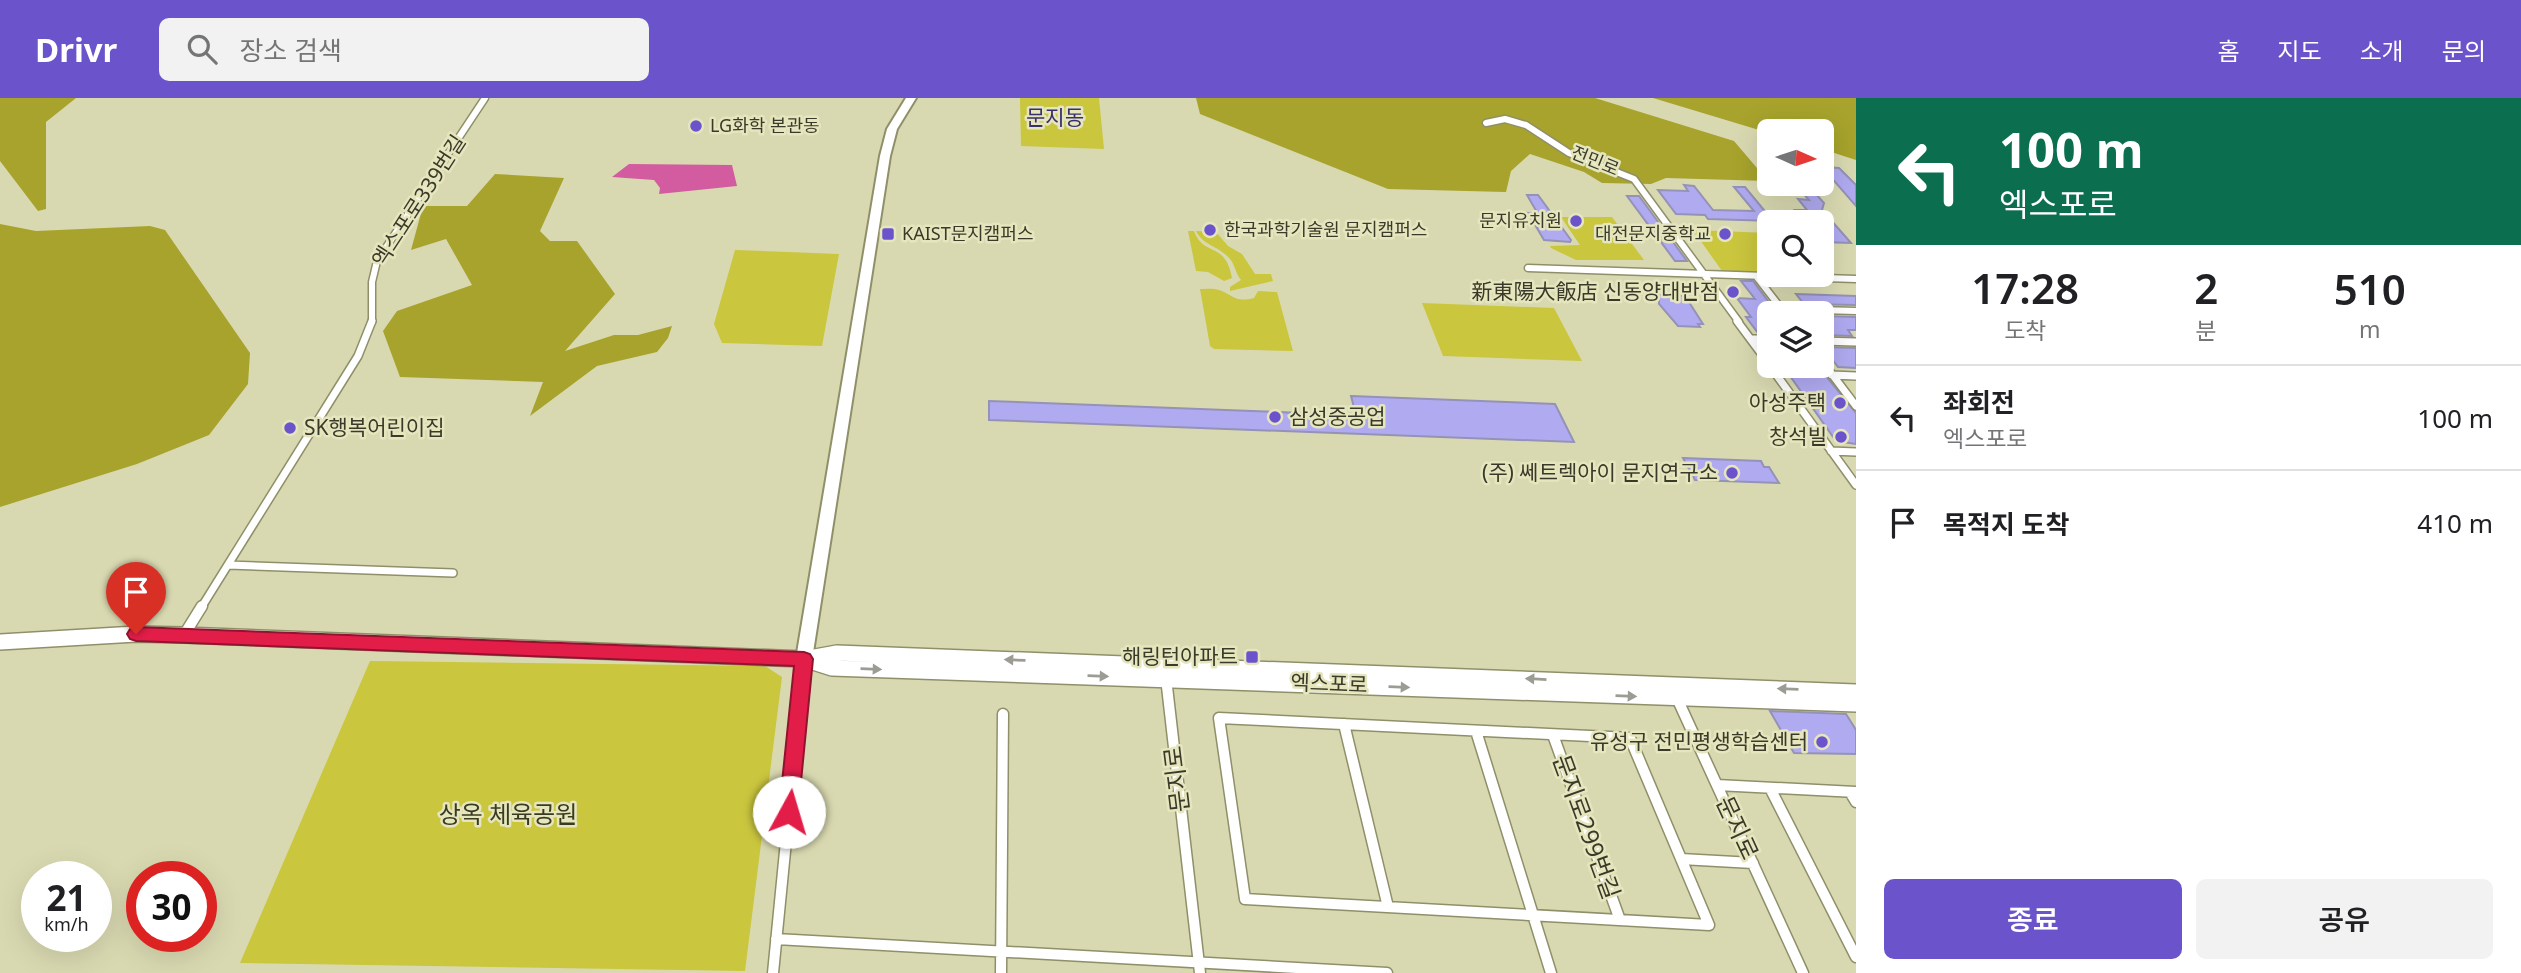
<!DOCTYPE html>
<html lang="ko">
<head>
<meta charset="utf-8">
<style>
  :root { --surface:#fff; --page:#f2f2f2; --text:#202124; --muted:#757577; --line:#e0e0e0; --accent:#6b53cc }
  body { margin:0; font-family:"Noto Sans","Noto Sans KR",sans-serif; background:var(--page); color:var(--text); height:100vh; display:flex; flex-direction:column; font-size:26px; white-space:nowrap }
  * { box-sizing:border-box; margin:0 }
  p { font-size:23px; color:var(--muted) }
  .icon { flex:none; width:38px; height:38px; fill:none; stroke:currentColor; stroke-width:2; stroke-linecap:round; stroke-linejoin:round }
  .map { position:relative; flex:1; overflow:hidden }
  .sheet { display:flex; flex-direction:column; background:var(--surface); width:665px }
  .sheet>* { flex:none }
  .guide { background:#0b6e4f; color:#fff; overflow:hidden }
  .needle { width:46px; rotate:93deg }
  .controls { position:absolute; left:1757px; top:21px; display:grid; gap:14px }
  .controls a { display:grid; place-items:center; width:77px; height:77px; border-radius:10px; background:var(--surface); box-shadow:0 7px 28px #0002; font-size:35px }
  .speed { position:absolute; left:21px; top:763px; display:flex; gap:14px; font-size:35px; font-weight:700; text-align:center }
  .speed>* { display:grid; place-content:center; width:91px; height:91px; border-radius:50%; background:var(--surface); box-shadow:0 7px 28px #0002; line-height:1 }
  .speed small { font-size:18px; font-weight:400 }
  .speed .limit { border:10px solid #d22; background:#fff; color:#111 }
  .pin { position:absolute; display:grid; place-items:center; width:60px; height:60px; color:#fff; margin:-72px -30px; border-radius:50% 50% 50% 0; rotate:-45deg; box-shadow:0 0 7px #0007 }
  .pin .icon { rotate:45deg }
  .me { position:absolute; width:77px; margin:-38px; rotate:6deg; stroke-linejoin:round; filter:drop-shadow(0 0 5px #0008) }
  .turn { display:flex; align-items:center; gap:24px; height:147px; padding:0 28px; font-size:32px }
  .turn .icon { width:91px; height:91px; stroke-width:2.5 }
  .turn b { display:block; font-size:49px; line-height:60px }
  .eta { display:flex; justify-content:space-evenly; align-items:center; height:119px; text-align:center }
  .eta b { font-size:42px; font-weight:600; line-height:49px }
  .action { display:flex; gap:14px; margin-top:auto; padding:14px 28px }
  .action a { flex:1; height:80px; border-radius:10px; background:var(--accent); color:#fff; font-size:28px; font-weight:600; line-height:80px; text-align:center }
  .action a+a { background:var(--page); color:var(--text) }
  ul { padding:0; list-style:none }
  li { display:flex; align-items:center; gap:21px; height:105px; padding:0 28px; border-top:2px solid var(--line) }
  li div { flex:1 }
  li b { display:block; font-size:26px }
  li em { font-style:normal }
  header { display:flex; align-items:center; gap:42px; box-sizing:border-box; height:98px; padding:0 35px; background:var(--accent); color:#fff }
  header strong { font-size:33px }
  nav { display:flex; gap:38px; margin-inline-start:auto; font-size:24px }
  .search { width:490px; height:63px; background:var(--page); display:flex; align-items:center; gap:18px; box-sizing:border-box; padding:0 24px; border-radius:10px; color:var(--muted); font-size:26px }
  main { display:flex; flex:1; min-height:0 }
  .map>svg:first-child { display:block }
  .green { fill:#cac63e }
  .forest { fill:#a7a32c }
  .water { fill:#d35b9f }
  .building { fill:#b0aaf1; stroke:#9492b6; stroke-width:2 }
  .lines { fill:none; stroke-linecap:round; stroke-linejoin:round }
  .minor-far2-casing { stroke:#8f8f6a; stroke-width:9 }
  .minor-far1-casing { stroke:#8f8f6a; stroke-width:10 }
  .minor-casing { stroke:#8f8f6a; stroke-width:13 }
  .secondary-casing { stroke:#8f8f6a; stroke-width:18 }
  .primary-casing { stroke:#8f8f6a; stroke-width:4 }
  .minor-far2 { stroke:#fff; stroke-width:6 }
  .minor-far1 { stroke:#fff; stroke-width:7 }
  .minor { stroke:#fff; stroke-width:10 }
  .secondary { stroke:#fff; stroke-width:15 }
  .primary { fill:#fff; fill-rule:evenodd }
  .oneway { fill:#9c9c94 }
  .route { fill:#e11d48; stroke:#92132f; stroke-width:2 }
  .poi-dot { fill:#6b53cc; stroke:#e6e6be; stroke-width:2.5 }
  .labels { text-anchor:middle; stroke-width:5; stroke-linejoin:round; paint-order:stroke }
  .far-poi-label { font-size:18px; fill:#3a3a2a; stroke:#e6e6be; text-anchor:start }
  .far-street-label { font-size:18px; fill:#3a3a2a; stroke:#e6e6be }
  .far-quarter-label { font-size:21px; fill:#392f6b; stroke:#e6e6be }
  .street-label { font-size:21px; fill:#3a3a2a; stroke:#e6e6be }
  .poi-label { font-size:21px; fill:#3a3a2a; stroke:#e6e6be; text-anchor:end }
  .near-street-label { font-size:24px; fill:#3a3a2a; stroke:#e6e6be }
  .near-park-label { font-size:24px; fill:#3a3a21; stroke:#e6e6be }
</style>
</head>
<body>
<header>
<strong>Drivr</strong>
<div class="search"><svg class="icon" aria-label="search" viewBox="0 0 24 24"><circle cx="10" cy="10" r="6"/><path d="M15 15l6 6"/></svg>장소 검색</div>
<nav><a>홈</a><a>지도</a><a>소개</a><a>문의</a></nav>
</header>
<main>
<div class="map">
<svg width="1856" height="875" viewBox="0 0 1856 875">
  <rect width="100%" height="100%" fill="#d9d9b1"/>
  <!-- green -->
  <path class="green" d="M1020 0H1099L1104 51 1021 48Z
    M1561 119H1612L1644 162H1576L1551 150 1550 148 1580 147Z
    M1693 132 1769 135V174L1722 173Z
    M1188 133H1194C1204 160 1225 142 1232 180L1224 183 1208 174 1196 173Z
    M1196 133 1216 134 1228 148 1242 156 1255 176H1271L1273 183 1230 193V189L1241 182C1235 175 1235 164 1227 158 1216 147 1204 148 1196 133Z
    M735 152 839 156 822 248 722 245 714 226Z
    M1200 191C1205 191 1214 190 1219 192 1234 197 1234 205 1254 200L1258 193 1277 194 1293 253 1214 251 1210 248Z
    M1422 205 1554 210 1582 263 1443 258Z
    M370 563 765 568 782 579 745 873 240 865Z"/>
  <!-- forest -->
  <path class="forest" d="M0 0H76L46 24V111L38 113 0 63Z
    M1196 0H1595L1734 43 1768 83 1666 80 1651 86 1602 85 1584 74 1530 56 1511 73 1506 94 1388 91 1200 16Z
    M1653 0H1856V62L1822 51V33H1769V35Z
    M495 76 564 80 540 133 550 143H577L615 196 565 253 614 237H638L672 228 668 240 657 254 597 268 530 318 543 284 400 279 383 233 397 213 472 187 446 141 411 152 423 108H467Z
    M0 126 36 133 150 128 165 132 250 255 248 286 209 337 137 366 0 409Z"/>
  <!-- water -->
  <path class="water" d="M629 66 732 67 737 88 659 96 660 90 654 82 612 79Z"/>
  <!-- building -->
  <path class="building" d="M1822 69 1839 70 1856 87V108Z
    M1795 86H1807L1824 105 1822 112 1851 145 1822 144V124H1805L1795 112H1807L1798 101 1809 102Z
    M1684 87 1694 88 1713 112 1754 113 1734 89H1745L1773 123 1708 121 1705 117 1676 116 1658 92 1688 93Z
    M1527 97H1538L1571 142 1570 144 1544 142 1528 115 1538 116Z
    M1627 98H1639L1687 163H1675Z
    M1741 183H1753L1777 215H1769V235H1758L1746 219H1751L1737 200 1755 201Z
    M1796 196 1856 198V207L1804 206Z
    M1659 197H1680L1687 201 1703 226H1698L1700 229 1678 228 1659 206Z
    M1822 218 1856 219V232H1848L1852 238 1822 237Z
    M1823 249 1856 250V270L1838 269Z
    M1783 268H1818L1856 315V346L1836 343Z
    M1351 298 1555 306 1574 344 989 322V303L1356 317Z
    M1683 360 1761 363 1764 369H1769L1779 385 1695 382Z
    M1770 613 1846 616 1856 632V656L1794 655Z"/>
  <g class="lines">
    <defs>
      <path id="minor-far2" d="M1486 25 1505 21 1526 27 1569 55 1634 81 1739 224
        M1528 170 1856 181
        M1756 178 1784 214
        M1781 211 1856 213
        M372 224V184L377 163 485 0"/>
      <path id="minor-far1" d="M1737 223 1769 266
        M1751 241H1769
        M1822 243 1856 244
        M1822 263 1856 308
        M1770 268 1856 387
        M1832 277 1856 278
        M1831 353 1856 354
        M228 467 453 475
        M201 510 358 258 372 223"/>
      <path id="minor" d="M184 537 202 508
        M1166 580 1200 875
        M1676 598 1803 875
        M1219 620 1630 640 1709 827 1245 801Z
        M1344 626 1388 809
        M1476 633 1551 875
        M1553 637 1620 822
        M1717 687 1856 694
        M1770 690 1856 859
        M1850 694 1856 704
        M1681 761 1753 765
        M776 841 1387 875
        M773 875 804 561
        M1001 875 1003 616"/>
      <path id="secondary" d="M0 544 136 536 184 537 804 561 837 555 1856 594
        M807 562 832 570 1856 606"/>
      <path id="primary" d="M906 0H916L897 31 890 58 812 561 809 566 804 567 799 566 796 561 880 58 887 31Z"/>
    </defs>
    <!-- minor-far2 casing -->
    <use href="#minor-far2" class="minor-far2-casing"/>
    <!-- minor-far1 casing -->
    <use href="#minor-far1" class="minor-far1-casing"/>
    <!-- minor casing -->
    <use href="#minor" class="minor-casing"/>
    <!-- secondary casing -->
    <use href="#secondary" class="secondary-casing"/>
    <!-- primary casing -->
    <use href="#primary" class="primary-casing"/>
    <!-- minor-far2 -->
    <use href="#minor-far2" class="minor-far2"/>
    <!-- minor-far1 -->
    <use href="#minor-far1" class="minor-far1"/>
    <!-- minor -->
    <use href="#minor" class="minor"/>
    <!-- secondary -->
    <use href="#secondary" class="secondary"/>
    <!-- primary -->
    <use href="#primary" class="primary"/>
  </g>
  <!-- one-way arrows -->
  <defs><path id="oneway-solid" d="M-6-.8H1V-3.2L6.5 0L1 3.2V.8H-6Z" transform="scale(1.75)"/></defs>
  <g class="oneway">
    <use href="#oneway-solid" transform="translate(1015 562) rotate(-178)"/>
    <use href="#oneway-solid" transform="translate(871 571) rotate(2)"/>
    <use href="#oneway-solid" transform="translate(1098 578) rotate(2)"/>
    <use href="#oneway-solid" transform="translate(1536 581) rotate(-177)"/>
    <use href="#oneway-solid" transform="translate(1399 589) rotate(2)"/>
    <use href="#oneway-solid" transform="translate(1788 591) rotate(-178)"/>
    <use href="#oneway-solid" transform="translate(1626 598) rotate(2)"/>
  </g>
  <!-- route -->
  <path class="route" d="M136 529 804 554 810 556 813 561 798 714 795 720 789 723 782 720 779 714 794 568 136 543 130 541 127 536 130 531Z"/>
  <!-- markers -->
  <g class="poi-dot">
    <circle cx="696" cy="28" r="7"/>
    <circle cx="1576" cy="123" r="7"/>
    <circle cx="1210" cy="132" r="7"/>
    <rect x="881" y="129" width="14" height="14" rx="3.5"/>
    <circle cx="1725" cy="136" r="7"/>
    <circle cx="1733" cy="194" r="7"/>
    <circle cx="1840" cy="305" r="7"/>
    <circle cx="1275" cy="319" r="7"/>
    <circle cx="290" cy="330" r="7"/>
    <circle cx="1841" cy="339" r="7"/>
    <circle cx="1732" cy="375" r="7"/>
    <rect x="1245" y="552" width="14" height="14" rx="3.5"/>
    <circle cx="1822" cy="644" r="7"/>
  </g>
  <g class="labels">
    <!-- far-poi labels -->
    <g class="far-poi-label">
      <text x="710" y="34">LG화학 본관동</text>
      <text x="1562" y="129" text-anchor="end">문지유치원</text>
      <text x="1224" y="138">한국과학기술원 문지캠퍼스</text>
      <text x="902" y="142">KAIST문지캠퍼스</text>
      <text x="1711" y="142" text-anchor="end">대전문지중학교</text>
    </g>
    <!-- far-street labels -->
    <g class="far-street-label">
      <text transform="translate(1595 63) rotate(22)" y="6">전민로</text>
    </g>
    <!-- far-quarter labels -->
    <g class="far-quarter-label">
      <text x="1055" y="27">문지동</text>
    </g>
    <!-- street labels -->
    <g class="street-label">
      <text transform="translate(419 103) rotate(-57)" y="7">엑스포로339번길</text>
      <text transform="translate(1329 586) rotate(2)" y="7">엑스포로</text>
    </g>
    <!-- poi labels -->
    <g class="poi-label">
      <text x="1719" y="201">新東陽大飯店 신동양대반점</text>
      <text x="1826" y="312">아성주택</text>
      <text x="1289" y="326" text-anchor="start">삼성중공업</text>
      <text x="304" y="337" text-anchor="start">SK행복어린이집</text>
      <text x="1827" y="346">창석빌</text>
      <text x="1718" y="382">(주) 쎄트렉아이 문지연구소</text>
      <text x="1238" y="566">해링턴아파트</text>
      <text x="1808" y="651">유성구 전민평생학습센터</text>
    </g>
    <!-- near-street labels -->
    <g class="near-street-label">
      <text transform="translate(1177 681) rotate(-97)" y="8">문지로</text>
      <text transform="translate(1586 729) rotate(70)" y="8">문지로299번길</text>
      <text transform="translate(1737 730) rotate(65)" y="8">문지로</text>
    </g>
    <!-- near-park labels -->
    <g class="near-park-label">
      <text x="508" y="725">상옥 체육공원</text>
    </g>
  </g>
</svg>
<div class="controls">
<a><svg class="needle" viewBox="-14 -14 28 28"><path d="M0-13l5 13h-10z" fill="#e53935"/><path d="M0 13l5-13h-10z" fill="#757577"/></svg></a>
<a><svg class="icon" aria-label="search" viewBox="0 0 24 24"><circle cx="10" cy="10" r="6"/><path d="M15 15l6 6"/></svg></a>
<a><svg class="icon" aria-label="layers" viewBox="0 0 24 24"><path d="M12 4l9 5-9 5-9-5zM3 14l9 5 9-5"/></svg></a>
</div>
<div class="speed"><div>21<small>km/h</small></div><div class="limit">30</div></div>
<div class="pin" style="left:136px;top:536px;background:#d93025"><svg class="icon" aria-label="arrive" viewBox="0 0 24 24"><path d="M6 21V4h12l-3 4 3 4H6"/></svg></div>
<svg class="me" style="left:789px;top:714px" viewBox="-20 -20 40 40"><circle r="19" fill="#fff"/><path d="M0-13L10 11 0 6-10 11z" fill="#e11d48"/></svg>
</div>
<section class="sheet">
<div class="guide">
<div class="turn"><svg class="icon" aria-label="left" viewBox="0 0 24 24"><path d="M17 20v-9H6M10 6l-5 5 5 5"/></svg><div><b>100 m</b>엑스포로</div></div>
</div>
<div class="eta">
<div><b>17:28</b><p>도착</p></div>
<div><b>2</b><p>분</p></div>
<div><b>510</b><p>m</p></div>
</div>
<ul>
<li><svg class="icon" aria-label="left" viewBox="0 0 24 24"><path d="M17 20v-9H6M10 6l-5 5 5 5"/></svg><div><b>좌회전</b><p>엑스포로</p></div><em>100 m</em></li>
<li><svg class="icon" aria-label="arrive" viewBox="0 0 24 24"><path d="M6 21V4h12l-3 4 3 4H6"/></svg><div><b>목적지 도착</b></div><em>410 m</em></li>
</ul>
<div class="action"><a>종료</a><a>공유</a></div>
</section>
</main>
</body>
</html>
